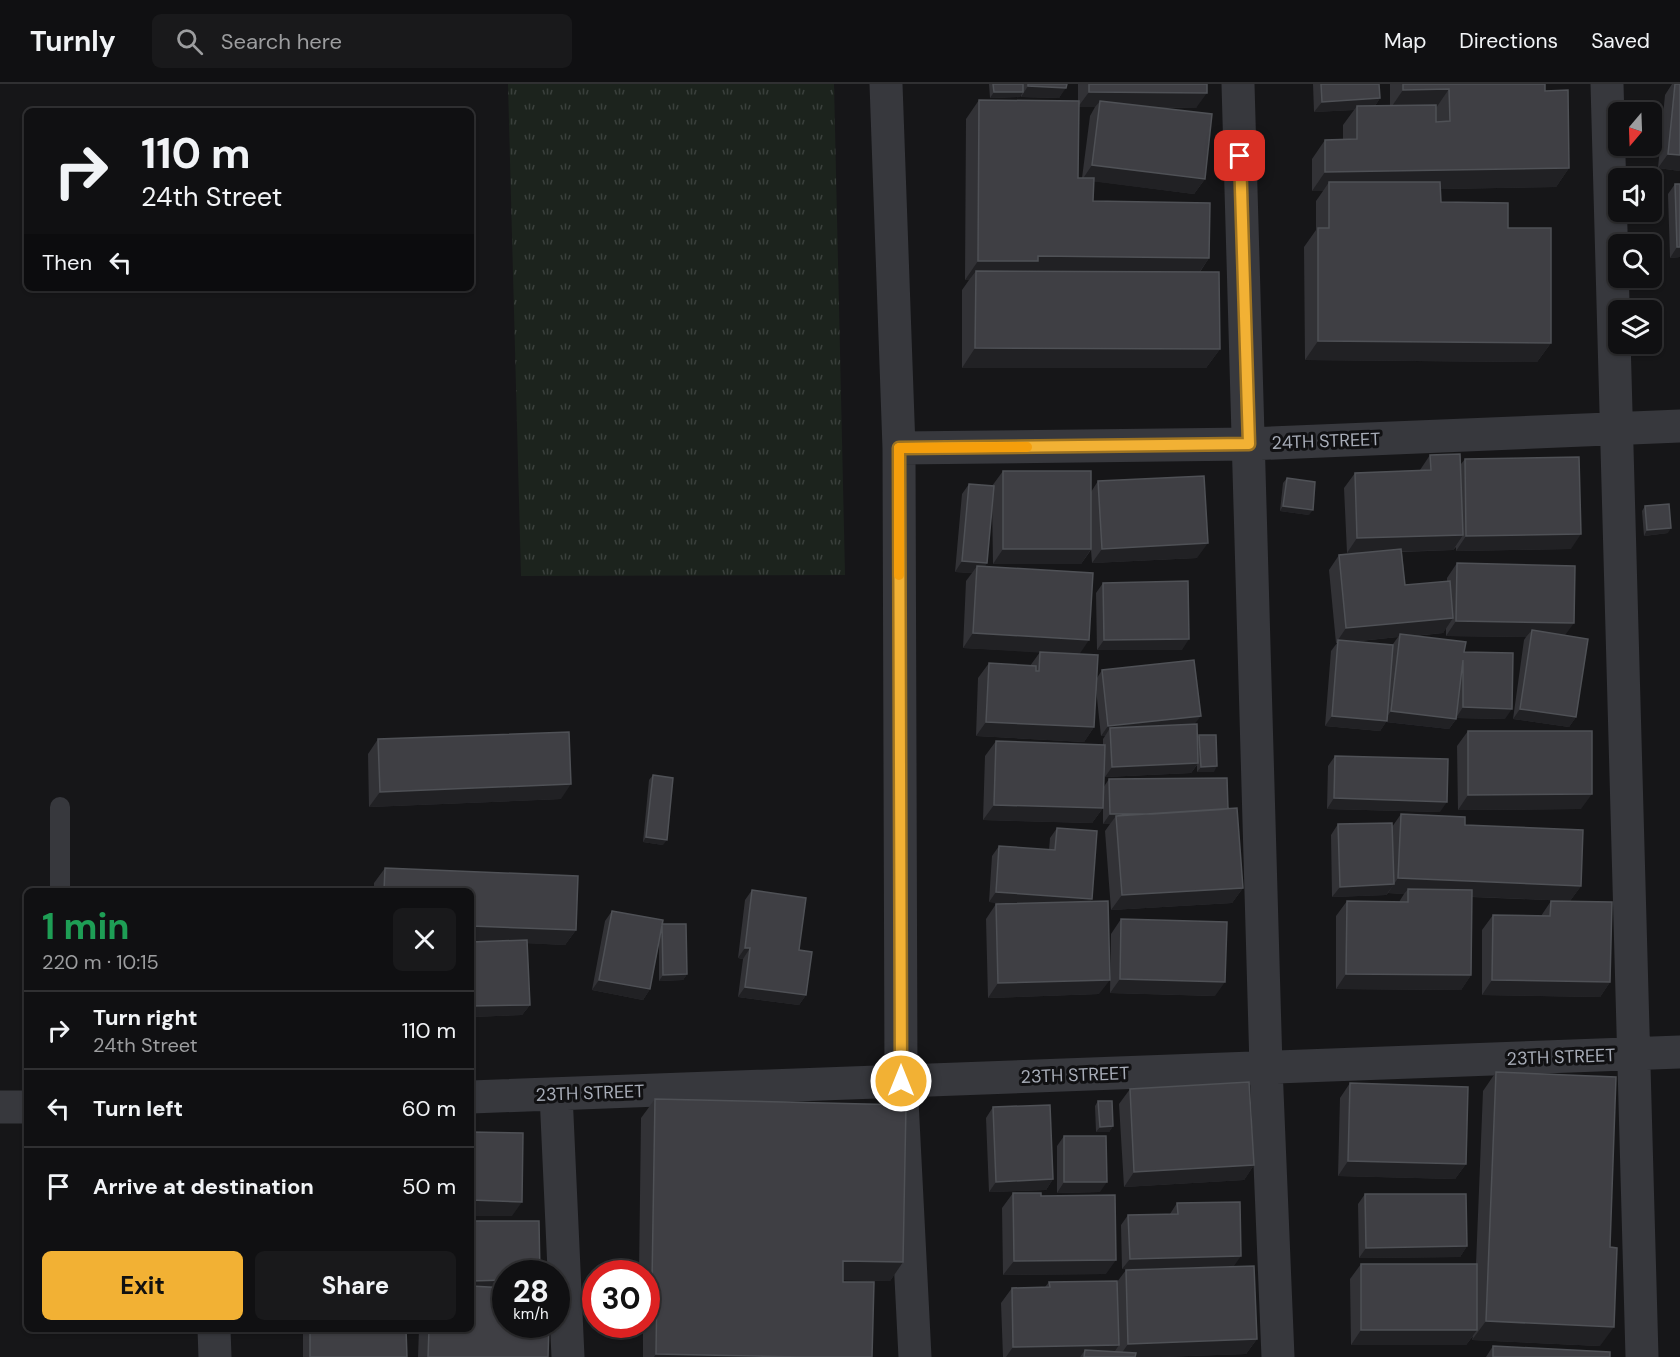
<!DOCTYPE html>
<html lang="en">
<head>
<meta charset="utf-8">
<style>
  :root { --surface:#101012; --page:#19191b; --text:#f1f3f6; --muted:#9c9d9f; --line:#303032; --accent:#f2b134 }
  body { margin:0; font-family:"DM Sans",sans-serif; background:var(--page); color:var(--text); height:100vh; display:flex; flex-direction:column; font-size:22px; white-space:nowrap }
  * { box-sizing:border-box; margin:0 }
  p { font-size:20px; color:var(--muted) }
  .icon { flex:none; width:33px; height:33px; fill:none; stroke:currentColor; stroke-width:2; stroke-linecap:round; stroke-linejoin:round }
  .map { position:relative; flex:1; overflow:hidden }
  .details { position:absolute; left:24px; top:804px; width:450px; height:444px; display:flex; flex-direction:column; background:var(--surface); border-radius:9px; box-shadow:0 2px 4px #0004,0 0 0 2px var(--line) }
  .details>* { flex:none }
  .hud { position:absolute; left:24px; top:24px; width:450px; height:183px; border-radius:9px; box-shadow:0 2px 4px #0004,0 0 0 2px var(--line); background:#101012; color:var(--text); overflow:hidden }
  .needle { width:39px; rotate:199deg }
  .buttons { position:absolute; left:1608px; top:18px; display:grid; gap:12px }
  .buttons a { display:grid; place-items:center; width:54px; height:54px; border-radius:9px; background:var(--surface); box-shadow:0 2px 4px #0004,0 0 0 2px var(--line); font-size:30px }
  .speed { position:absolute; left:492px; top:1176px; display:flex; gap:12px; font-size:30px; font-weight:700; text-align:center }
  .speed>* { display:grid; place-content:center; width:78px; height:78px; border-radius:50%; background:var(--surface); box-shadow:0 2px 4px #0004,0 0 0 2px var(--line); line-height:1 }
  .speed small { font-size:15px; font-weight:400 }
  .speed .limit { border:9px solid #d22; background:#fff; color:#111 }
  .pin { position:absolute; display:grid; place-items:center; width:51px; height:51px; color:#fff; margin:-26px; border-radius:12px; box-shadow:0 3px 9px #0006 }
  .me { position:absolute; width:66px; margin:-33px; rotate:0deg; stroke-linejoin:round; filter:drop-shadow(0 0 4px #0008) }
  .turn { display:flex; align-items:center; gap:21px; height:126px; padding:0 18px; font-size:27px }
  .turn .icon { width:78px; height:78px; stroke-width:2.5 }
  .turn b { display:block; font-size:42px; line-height:51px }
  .then { display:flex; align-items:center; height:57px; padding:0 18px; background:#0003; gap:12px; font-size:22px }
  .round { display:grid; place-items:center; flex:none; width:63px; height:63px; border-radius:9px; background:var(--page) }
  .summary { display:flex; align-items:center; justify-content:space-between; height:102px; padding:0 18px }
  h1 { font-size:36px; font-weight:700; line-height:45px; color:#1e9e55 }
  .button { display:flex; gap:12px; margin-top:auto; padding:12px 18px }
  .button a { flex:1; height:69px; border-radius:9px; background:var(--accent); color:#111; font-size:24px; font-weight:700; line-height:69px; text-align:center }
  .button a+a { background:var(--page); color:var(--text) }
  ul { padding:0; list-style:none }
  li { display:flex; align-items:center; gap:18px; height:78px; padding:0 18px; border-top:2px solid var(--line) }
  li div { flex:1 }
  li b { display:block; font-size:22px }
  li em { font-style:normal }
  header { display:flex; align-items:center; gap:36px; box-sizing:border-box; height:84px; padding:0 30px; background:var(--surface); border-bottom:2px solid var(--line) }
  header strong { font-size:28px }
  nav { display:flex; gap:33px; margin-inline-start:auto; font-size:21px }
  .search { width:420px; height:54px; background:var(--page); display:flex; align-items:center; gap:15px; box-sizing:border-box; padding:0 21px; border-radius:9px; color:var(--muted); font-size:22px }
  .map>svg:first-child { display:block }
  .grass { fill:url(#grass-tufts) }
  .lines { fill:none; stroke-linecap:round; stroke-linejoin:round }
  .service { stroke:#37383d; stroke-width:20 }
  .minor { stroke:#37383d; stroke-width:33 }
  .wall { fill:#323236; fill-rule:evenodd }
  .shaded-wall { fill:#212124 }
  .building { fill:#3f3f44; stroke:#4f5156; stroke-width:1.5 }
  .route-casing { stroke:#9d7322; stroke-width:15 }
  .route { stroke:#f2b134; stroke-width:10 }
  .slow { stroke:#f59e0b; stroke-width:10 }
  .labels { text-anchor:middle; stroke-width:6; stroke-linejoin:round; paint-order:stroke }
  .street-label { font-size:18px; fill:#a8adb8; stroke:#111113 }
</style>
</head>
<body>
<header>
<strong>Turnly</strong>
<div class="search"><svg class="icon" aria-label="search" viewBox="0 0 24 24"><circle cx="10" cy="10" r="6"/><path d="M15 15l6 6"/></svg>Search here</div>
<nav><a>Map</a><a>Directions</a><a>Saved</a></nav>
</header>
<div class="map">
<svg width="1680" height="1273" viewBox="0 0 1680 1273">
  <defs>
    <pattern id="grass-tufts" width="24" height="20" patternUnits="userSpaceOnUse" patternTransform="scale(1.5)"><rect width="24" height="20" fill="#1c231d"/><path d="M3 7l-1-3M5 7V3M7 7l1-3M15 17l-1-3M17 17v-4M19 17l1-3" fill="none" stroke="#3a403c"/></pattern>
  </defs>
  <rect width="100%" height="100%" fill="#161618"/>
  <!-- grass -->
  <path class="grass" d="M508 0H834L845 491 521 492Z"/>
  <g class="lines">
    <!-- service -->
    <path class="service" d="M60 807V723"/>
    <!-- minor -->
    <path class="minor" d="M886 0 899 364 901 997 915 1273
      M1238 0 1266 983 1278 1273
      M1607 0 1642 1273
      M899 364 1249 360 1680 342
      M556 1010 568 1273
      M471 1013 1680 968
      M0 1023H27
      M214 1245 215 1273"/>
  </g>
  <!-- wall -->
  <path class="wall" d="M989 0H1067L1059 14 1021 13V11L1020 13 990 14Z
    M1078 0H1207L1196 24H1161L1205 95 1194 110 1093 97V117L1209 174 1200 188 1220 265 1206 284H962V206L969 196H965L966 35 979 16 1078 17ZM1078 23H1095L1090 32 1082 94H1078Z
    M1313 0H1379L1380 14 1375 22H1390V0H1545V7L1569 84 1556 103 1440 105 1441 118 1508 144 1551 259 1537 278 1305 276 1304 163 1316 146V117L1323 107H1312V75L1325 56 1343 55V41L1354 26 1314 28Z
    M1672 0H1680V87L1658 84 1665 11Z
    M1675 100 1680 173 1670 174 1668 110Z
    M1430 371 1461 380 1465 375 1571 465 1456 467V463L1453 466 1402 468 1405 501 1447 498V494L1457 479 1565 551 1576 633 1569 643 1513 635 1524 556 1526 553 1446 552V544L1443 549 1415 552 1464 568 1505 635 1457 634 1449 645 1386 638 1380 647 1325 642 1331 567 1337 559H1336L1329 486 1339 471 1360 469H1347L1344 404 1355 389 1420 386ZM1398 553 1393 560 1392 567 1351 558Z
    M1003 387 1091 408 1098 397 1197 474 1092 479 1091 466 1081 480H993L992 415 987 479 985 482 1079 570 1097 594 1102 586 1195 641 1197 654 1199 651 1214 688H1197V681L1191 689 1105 693 1104 681 1103 704 1109 695 1227 725 1243 804 1232 819 1111 826 1105 747 1110 740H1103V724L1092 739 983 736 985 672 996 657 1103 661V655L1105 652H1101L1096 605 1094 643 1084 658 976 652 978 594 989 579 1030 582 1040 568 963 564 966 497 972 489 955 488 962 410 969 400 992 402Z
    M1287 394 1309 431 1280 427 1283 399Z
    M1645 422 1668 449 1644 452 1642 427Z
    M1103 499 1182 566H1097L1096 509Z
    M1468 647 1581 725 1458 726 1457 662Z
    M378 655 561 715 369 723 368 670Z
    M1335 672 1440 728 1327 725 1328 682Z
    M653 691 663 761 643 758 649 696Z
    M1401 730 1465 741 1581 802 1570 817 1472 813 1471 891 1461 906 1336 905V832L1347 817 1399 818 1404 810 1388 809 1386 811 1332 813 1331 751 1338 740 1392 743Z
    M1057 744 1092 815 1090 817 1099 910 988 914 986 835 996 820H1011L989 818 992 772 999 762 1049 766 1050 754Z
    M385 784 578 792 576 846 565 861 527 859 530 921 522 931 471 933V858L479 857H471V807H374V799Z
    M752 806 799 866 806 911 799 921 738 913 743 875 738 874 745 816Z
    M1551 817 1610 898 1600 913 1482 911V846L1493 831 1541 832Z
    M612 827 662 840 687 890 683 896 659 897V859L650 905 643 916 592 906 605 837Z
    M1121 835 1215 912 1110 909 1111 850Z
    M1496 988 1600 1262 1472 1256 1473 1252 1466 1261H1351L1350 1195 1361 1180H1476L1483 1007Z
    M1350 999 1466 1080 1455 1095 1338 1092 1340 1014Z
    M1130 1005 1254 1081 1244 1096 1124 1103 1119 1020Z
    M655 1015 903 1178 890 1197 843 1196 872 1273H643V1240H646V1190H639L641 1034Z
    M1098 1017 1113 1042 1109 1048H1096L1095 1022Z
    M993 1023 1053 1095 1046 1106 989 1108 986 1034Z
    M1064 1052 1100 1108 1057 1109V1062Z
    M1013 1109 1041 1112 1106 1190 1003 1191 1002 1124Z
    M1365 1110 1467 1162 1460 1173 1359 1174 1358 1120Z
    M1177 1119 1234 1182 1122 1185 1121 1141 1128 1131 1170 1130Z
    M1126 1186 1257 1255 1246 1270 1160 1273H1003L1001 1219 1012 1204 1045 1203 1049 1198H1117Z
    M506 1190 548 1273H418L419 1245H471Z
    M303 1245H406L407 1273H303Z
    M1493 1262 1610 1273H1486Z"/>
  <!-- shaded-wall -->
  <path class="shaded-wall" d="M1028 2 1066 4 1059 14 1021 13Z
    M1449 5 1436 24 1390 25 1403 6Z
    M994 8H1023L1020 13 990 14Z
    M1089 8 1207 9 1196 24 1099 23 1100 17 1095 23H1078Z
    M1380 14 1373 25 1357 22 1354 26 1314 28 1322 18Z
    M1668 70 1680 71V87L1658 84Z
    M1092 81 1205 95 1194 110 1082 96Z
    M1569 84 1556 103 1329 107V98L1323 107H1312L1325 88Z
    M1677 163H1680V173L1670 174Z
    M1038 172 1209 174 1196 193 976 187 969 196H965L978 177Z
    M1318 257 1551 259 1537 278 1305 276Z
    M975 264 1220 265 1206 284H962Z
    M1283 422 1313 426 1309 431 1280 427Z
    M1671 444 1668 449 1644 452 1647 446Z
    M1581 450 1571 465 1456 467 1466 452Z
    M1463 451 1453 466 1347 469 1357 454Z
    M1208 459 1197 474 1092 479 1102 465Z
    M1003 465H1091L1081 480H993Z
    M962 477 987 479 980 490 977 482 972 489 955 488Z
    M1453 534 1443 549 1400 553V550L1398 553 1338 559V556L1336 559 1346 544Z
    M1456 537 1574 539 1563 554 1532 546 1526 553 1446 552Z
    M973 549 1089 556 1079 571 963 564Z
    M1189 555 1182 566H1097L1104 556Z
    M1463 623 1512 625 1505 635 1456 634Z
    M1520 625 1576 633 1569 643 1513 635Z
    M1391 627 1456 635 1449 645 1386 638 1380 647 1325 642 1332 632 1384 637Z
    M1201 632 1193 642 1110 644 1105 652H1101L1108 642Z
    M986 638 1094 643 1084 658 976 652Z
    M1198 679 1191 689 1105 693 1112 683Z
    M1217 682 1214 688H1197L1201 683Z
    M571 700 561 715 369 723 380 708Z
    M1592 710 1581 725 1458 726 1468 711Z
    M1334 714 1447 718 1440 728 1327 725Z
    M994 721 1103 724 1092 739 983 736Z
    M1228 729 1116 732 1110 740H1103L1110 730Z
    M646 753 667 756 663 761 643 758Z
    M1398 794 1581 802 1570 817 1408 810V805L1404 810 1388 809Z
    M1394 800 1386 811 1332 813 1340 803Z
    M1243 804 1232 819 1111 826 1122 811Z
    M996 808 1092 815 1085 826 989 818Z
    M471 842 576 846 565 861 471 857Z
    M745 864H750L743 875 738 874Z
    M687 890 683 896 659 897 663 891Z
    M1346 890 1471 891 1461 906 1336 905Z
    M1120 895 1225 898 1215 912 1110 909Z
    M599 896 650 905 643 916 592 906Z
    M1110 896 1099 910 988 914 998 899Z
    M1492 896 1610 898 1600 913 1482 911Z
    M745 903 806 911 799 921 738 913Z
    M530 921 522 931 471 933V922Z
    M1113 1042 1109 1048H1096L1100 1043Z
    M1348 1077 1466 1080 1455 1095 1338 1092Z
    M1254 1081 1244 1096 1124 1103 1134 1088Z
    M1053 1095 1046 1106 989 1108 996 1098Z
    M1064 1098H1107L1100 1108 1057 1109Z
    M471 1116 522 1118 512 1132H471Z
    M1467 1162 1460 1173 1359 1174 1366 1164Z
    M1241 1172 1234 1182 1122 1185 1130 1175Z
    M1116 1176 1106 1190 1003 1191 1014 1177Z
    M843 1177 903 1178 890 1197 830 1196Z
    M506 1196V1211H471V1197Z
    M652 1198H657L646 1213V1205Z
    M1486 1237 1614 1243 1600 1262 1472 1256Z
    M1361 1246H1477L1466 1261H1351Z
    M1257 1255 1246 1270 1160 1273H1119L1128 1260Z
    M1119 1261 1111 1273 1085 1266 1080 1273H1006L1013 1263Z
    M656 1270 802 1273H654Z"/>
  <!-- building -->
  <path class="building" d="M993 0H1023V8H994Z
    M1028 0H1067L1066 4 1028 2Z
    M1089 0H1207V9L1089 8Z
    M1321 0H1379L1380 14 1322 18Z
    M1403 0H1545V7L1568 6 1569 84 1325 88V56L1357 55V22L1436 21V38L1450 37 1449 5 1403 6Z
    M1675 0H1680V71L1668 70Z
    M979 16 1079 17 1078 94H1094L1093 117 1210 119 1209 174 1038 172V177H978Z
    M1100 17 1212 30 1205 95 1092 81Z
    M1329 98H1440L1441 118 1508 119V144H1551V259L1318 257V144H1329Z
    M1675 100H1680V163H1677Z
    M976 187 1219 188 1220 265 975 264Z
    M1460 370 1463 451 1357 454 1355 389 1431 386 1430 371Z
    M1579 373 1581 450 1466 452 1465 375Z
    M1003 387H1091V465H1003Z
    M1204 392 1208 459 1102 465 1098 397Z
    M1287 394 1315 398 1313 426 1283 422Z
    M969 400 994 402 987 479 962 477Z
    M1669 420 1671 444 1647 446 1645 422Z
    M1401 465 1405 501 1450 497 1453 534 1346 544 1339 471Z
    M1457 479 1575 482 1574 539 1456 537Z
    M977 482 1093 489 1089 556 973 549Z
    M1188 497 1189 555 1104 556 1103 499Z
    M1532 546 1588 555 1576 633 1520 625Z
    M1400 550 1466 558 1464 568 1513 569 1512 625 1463 623V576L1456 635 1391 627Z
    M1338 556 1393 561 1387 637 1332 632Z
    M1040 568 1098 571 1094 643 986 638 989 579 1036 582V587H1039Z
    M1194 576 1201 632 1108 642 1102 586Z
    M1197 640 1198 679 1112 683 1110 644Z
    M1468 647H1592V710L1468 711Z
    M569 648 571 700 380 708 378 655Z
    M1199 651H1216L1217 682 1201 683Z
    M996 657 1105 661 1103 724 994 721Z
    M1335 672 1448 675 1447 718 1334 714Z
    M653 691 673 694 667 756 646 753Z
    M1227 694 1228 725 1152 730H1110L1109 695Z
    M1237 724 1243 804 1122 811 1116 732Z
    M1401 730 1465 733V741L1583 746 1581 802 1398 794Z
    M1392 739 1394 800 1340 803 1338 740Z
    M1057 744 1097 747 1092 815 996 808 999 762 1055 766Z
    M385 784 578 792 576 846 471 842V807H384Z
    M1408 805 1472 806 1471 891 1346 890 1347 817 1408 818Z
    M752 806 806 814 799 866 812 868 806 911 745 903 750 864H745Z
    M1108 817 1110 896 998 899 996 820Z
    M1551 817 1612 818 1610 898 1492 896 1493 831 1550 832Z
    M612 827 663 836 650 905 599 896Z
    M1121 835 1227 838 1225 898 1120 895Z
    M662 840H686L687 890 663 891Z
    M527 856 530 921 471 922V858Z
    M1496 988 1616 993 1610 1163 1617 1164 1614 1243 1486 1237Z
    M1249 998 1254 1081 1134 1088 1130 1005Z
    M1350 999 1468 1003 1466 1080 1348 1077Z
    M655 1015 906 1021 903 1178 843 1177V1198H874L872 1273H802L656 1270 657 1198H652Z
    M1098 1017H1112L1113 1042 1100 1043Z
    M1050 1021 1053 1095 996 1098 993 1023Z
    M471 1048 523 1049 522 1118 471 1116Z
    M1064 1052H1106L1107 1098H1064Z
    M1013 1109H1041V1112L1115 1111 1116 1176 1014 1177Z
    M1365 1110H1466L1467 1162 1366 1164Z
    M1240 1118 1241 1172 1130 1175 1128 1131 1178 1130 1177 1119Z
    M471 1137H539L540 1190H506V1196L471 1197Z
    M1361 1180H1477V1246H1361Z
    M1254 1182 1257 1255 1128 1260 1126 1186Z
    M1117 1197 1119 1261 1013 1263 1012 1204 1050 1203 1049 1198Z
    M471 1202 506 1204V1240H549L548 1273H428L429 1245H471Z
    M310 1245H406L407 1273H310Z
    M1493 1262 1610 1268V1273H1493Z
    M1085 1266 1136 1269 1135 1273H1084Z"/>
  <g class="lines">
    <defs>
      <path id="route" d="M901 997 899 364 1249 360 1240 72"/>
    </defs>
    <!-- route casing -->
    <use href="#route" class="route-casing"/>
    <!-- route -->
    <use href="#route" class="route"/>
    <!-- slow -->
    <path class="slow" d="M899 491V364L1027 363"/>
  </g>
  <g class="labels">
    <!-- street labels -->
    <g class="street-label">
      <text transform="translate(1326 357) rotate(-2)" y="6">24TH STREET</text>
      <text transform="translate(1561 973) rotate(-2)" y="6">23TH STREET</text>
      <text transform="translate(1075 991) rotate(-2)" y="6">23TH STREET</text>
      <text transform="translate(590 1009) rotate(-2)" y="6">23TH STREET</text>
    </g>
  </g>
</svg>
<div class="buttons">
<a><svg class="needle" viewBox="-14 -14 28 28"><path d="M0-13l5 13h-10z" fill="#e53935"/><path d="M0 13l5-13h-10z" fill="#9c9d9f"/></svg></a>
<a><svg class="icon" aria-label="sound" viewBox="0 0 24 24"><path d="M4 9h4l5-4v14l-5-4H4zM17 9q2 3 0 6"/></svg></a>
<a><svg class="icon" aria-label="search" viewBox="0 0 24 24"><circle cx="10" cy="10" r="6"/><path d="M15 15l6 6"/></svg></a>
<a><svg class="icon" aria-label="layers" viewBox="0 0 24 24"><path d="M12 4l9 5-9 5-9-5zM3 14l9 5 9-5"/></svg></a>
</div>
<div class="speed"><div>28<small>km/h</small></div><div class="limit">30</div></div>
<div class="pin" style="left:1240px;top:72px;background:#d93025"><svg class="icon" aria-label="arrive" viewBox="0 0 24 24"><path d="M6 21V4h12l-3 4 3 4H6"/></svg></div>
<svg class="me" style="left:901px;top:997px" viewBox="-20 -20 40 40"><circle r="17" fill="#f2b134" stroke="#fff" stroke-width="3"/><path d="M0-11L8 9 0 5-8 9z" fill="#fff"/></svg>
<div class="hud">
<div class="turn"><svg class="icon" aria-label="right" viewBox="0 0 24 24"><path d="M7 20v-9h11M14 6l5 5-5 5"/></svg><div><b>110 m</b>24th Street</div></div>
<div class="then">Then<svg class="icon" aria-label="left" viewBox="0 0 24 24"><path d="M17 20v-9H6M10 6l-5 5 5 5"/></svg></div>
</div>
<section class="details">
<div class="summary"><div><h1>1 min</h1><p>220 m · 10:15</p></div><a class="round"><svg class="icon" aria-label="close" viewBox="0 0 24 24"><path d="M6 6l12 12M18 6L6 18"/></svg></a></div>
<ul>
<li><svg class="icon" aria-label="right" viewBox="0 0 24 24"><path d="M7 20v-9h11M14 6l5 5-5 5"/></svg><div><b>Turn right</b><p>24th Street</p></div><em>110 m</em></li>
<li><svg class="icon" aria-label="left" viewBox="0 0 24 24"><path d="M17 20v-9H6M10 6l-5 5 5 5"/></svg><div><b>Turn left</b></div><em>60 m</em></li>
<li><svg class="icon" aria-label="arrive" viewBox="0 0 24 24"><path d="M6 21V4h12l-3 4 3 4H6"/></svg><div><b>Arrive at destination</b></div><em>50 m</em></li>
</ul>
<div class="button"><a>Exit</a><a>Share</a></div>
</section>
</div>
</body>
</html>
